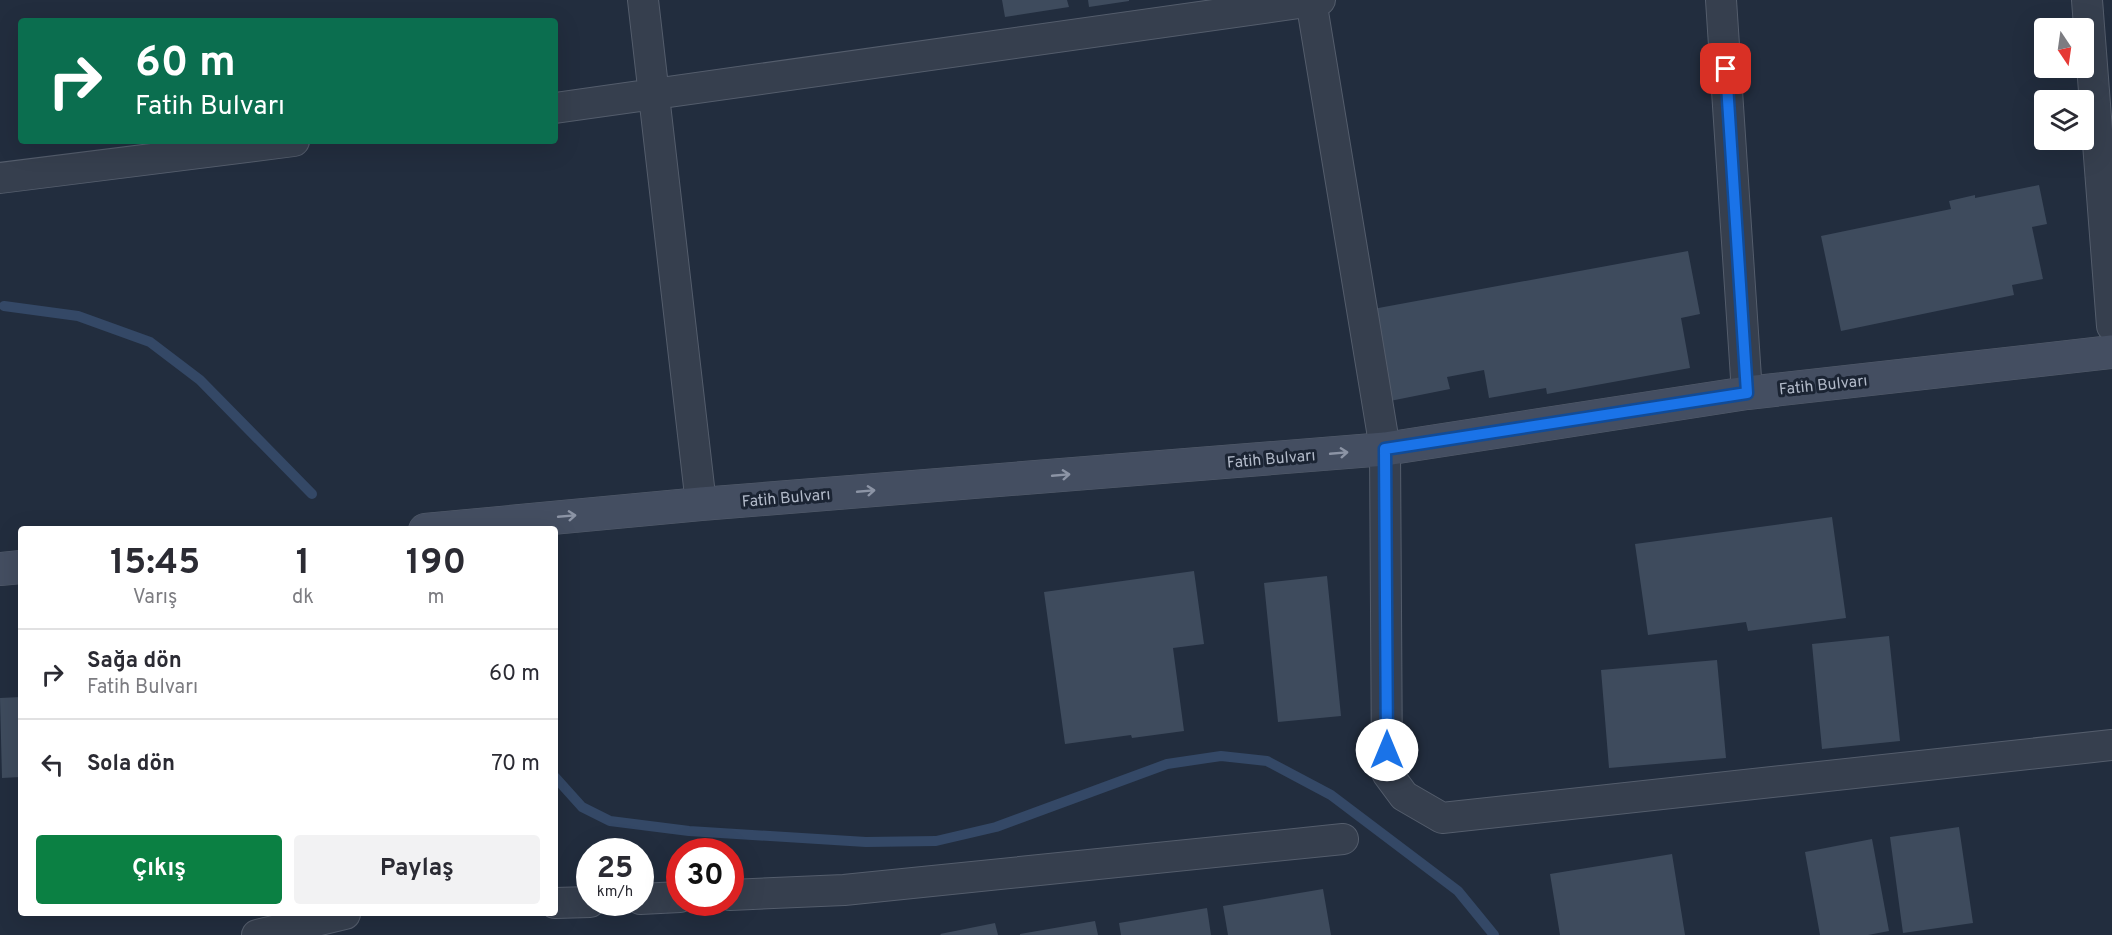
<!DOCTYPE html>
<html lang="tr">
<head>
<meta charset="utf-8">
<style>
  :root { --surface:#fff; --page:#f2f2f3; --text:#2b2b33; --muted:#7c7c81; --line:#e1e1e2; --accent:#0b8043 }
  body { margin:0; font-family:Overpass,sans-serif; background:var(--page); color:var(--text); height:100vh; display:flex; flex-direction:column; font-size:22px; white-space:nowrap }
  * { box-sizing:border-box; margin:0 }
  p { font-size:20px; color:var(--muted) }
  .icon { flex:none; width:33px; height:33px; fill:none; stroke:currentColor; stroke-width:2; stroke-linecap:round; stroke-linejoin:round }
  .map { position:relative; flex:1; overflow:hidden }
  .drawer { position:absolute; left:18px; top:526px; width:540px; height:390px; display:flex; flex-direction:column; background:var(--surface); border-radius:6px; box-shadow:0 6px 24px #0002 }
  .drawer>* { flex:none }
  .banner { position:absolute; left:18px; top:18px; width:540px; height:126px; border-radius:6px; box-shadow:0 6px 24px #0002; background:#0b6e4f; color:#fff; overflow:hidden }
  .needle { width:39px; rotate:167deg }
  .fabs { position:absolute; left:2034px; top:18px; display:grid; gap:12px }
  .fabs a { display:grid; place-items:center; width:60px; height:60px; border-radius:6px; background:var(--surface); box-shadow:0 6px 24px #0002; font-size:30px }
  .speed { position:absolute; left:576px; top:838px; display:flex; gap:12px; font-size:30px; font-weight:700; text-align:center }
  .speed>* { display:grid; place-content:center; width:78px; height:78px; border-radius:50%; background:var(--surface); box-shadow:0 6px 24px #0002; line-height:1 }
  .speed small { font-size:15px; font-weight:400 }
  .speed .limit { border:9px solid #d22; background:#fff; color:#111 }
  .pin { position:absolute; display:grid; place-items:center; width:51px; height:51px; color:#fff; margin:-26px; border-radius:12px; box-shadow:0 3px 9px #0006 }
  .me { position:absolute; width:66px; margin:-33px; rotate:0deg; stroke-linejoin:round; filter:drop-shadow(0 0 4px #0008) }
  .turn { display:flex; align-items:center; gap:21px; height:126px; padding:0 18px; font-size:27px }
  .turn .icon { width:78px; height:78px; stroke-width:2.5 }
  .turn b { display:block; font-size:42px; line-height:51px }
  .eta { display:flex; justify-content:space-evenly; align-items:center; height:102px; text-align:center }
  .eta b { font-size:36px; font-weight:700; line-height:42px }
  .primary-button { display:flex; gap:12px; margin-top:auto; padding:12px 18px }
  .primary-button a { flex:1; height:69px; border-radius:6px; background:var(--accent); color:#fff; font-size:24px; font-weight:700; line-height:69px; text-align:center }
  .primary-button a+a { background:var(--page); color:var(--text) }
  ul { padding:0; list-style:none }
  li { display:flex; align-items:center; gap:18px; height:90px; padding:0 18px; border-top:2px solid var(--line) }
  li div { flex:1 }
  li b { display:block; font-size:22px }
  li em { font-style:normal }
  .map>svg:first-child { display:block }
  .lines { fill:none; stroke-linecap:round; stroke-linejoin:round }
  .stream { stroke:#344866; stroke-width:10 }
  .building { fill:#3e4b5d }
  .minor-casing { stroke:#545d6c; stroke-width:32 }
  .secondary-casing { stroke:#545d6c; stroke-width:34 }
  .minor { stroke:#363f4e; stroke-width:30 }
  .secondary { stroke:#444e61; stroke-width:33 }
  .oneway { stroke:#8c94a5 }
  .route-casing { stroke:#114b97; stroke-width:15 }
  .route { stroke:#1a73e8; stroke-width:10 }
  .labels { text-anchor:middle; stroke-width:6; stroke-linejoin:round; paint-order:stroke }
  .street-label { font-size:16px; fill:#b2bac9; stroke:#1b2433 }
</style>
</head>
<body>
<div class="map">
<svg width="2112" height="935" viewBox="0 0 2112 935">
  <rect width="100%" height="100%" fill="#222d3e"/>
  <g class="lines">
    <!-- stream -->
    <path class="stream" d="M4 306 78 316 150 342 200 380 312 494
      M555 777 582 807 610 821 689 831 866 842 936 841 996 827 1167 764 1221 756 1267 761 1331 795 1458 891 1494 935"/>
  </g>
  <!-- building -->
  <path class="building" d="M1002 0H1067L1069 7 1005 17Z
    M1088 0H1129V1L1089 7Z
    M2039 185 2047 224 2032 227 2043 279 2012 285 2014 295 1841 331 1821 236 1951 209 1949 201 1975 195V198Z
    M1688 251 1700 314 1681 318 1690 368 1547 394 1546 388 1489 398 1484 370 1447 377 1450 389 1390 401 1373 309Z
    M1832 517 1846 618 1748 631 1746 622 1648 635 1635 544Z
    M1194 571 1204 644 1173 648 1184 731 1132 738 1131 735 1065 744 1044 592Z
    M1327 576 1341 716 1278 722 1264 583Z
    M1889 636 1900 741 1822 749 1812 644Z
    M1717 660 1726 758 1609 768 1601 670Z
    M21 697V777L2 778 0 698Z
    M1959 827 1973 923 1903 933 1890 837Z
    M1872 839 1889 931 1868 935H1820L1805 852Z
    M1672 854 1685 935H1560L1550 874Z
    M1323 889 1331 935H1228L1223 906Z
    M1207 908 1211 935H1121L1119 923Z
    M1095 921 1098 935H1020V934Z
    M995 923 998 935H941L940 934Z"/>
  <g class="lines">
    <defs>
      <path id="minor" d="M643 0 701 504
        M1311 0 1385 449 1387 773 1404 796 1442 818 2112 745
        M1721 0 1747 393
        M2087 0 2112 326
        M555 108 1320 0
        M0 178 294 141
        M730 895 844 890 1343 839
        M640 899 680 897
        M555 903 590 902
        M257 935 345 914"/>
      <path id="secondary" d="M425 530 701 504 1385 449 1747 393 2112 352
        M0 569 21 567"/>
    </defs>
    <!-- minor casing -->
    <use href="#minor" class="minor-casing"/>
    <!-- secondary casing -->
    <use href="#secondary" class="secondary-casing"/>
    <!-- minor -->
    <use href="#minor" class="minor"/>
    <!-- secondary -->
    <use href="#secondary" class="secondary"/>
  </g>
  <!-- one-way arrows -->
  <defs><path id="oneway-shaft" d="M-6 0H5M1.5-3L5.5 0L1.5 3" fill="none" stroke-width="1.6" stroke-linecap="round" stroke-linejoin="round" transform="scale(1.5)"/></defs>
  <g class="oneway">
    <use href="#oneway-shaft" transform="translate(1339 453) rotate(-5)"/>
    <use href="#oneway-shaft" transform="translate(1061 475) rotate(-5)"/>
    <use href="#oneway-shaft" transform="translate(866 491) rotate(-5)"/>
    <use href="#oneway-shaft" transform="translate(567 516) rotate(-5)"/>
  </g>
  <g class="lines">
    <defs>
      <path id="route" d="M1387 750 1385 449 1747 393 1726 69"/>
    </defs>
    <!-- route casing -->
    <use href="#route" class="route-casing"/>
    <!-- route -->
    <use href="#route" class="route"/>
  </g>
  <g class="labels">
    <!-- street labels -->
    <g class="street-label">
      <text transform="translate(1823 384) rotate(-6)" y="6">Fatih Bulvarı</text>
      <text transform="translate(1271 458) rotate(-5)" y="6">Fatih Bulvarı</text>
      <text transform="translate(786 497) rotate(-5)" y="6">Fatih Bulvarı</text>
    </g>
  </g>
</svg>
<div class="fabs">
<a><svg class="needle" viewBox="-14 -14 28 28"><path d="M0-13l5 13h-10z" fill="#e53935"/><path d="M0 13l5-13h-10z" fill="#7c7c81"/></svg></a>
<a><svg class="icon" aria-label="layers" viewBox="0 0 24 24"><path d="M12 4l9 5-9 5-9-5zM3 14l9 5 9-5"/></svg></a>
</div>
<div class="speed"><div>25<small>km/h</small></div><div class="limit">30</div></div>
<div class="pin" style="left:1726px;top:69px;background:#d93025"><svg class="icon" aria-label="arrive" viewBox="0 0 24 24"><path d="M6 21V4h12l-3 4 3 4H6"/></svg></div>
<svg class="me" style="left:1387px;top:750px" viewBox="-20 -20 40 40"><circle r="19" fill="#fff"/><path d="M0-13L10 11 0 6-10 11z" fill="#1a73e8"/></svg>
<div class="banner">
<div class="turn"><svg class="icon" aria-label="right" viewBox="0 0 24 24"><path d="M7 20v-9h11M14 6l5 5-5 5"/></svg><div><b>60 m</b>Fatih Bulvarı</div></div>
</div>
<section class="drawer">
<div class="eta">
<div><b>15:45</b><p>Varış</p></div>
<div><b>1</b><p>dk</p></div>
<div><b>190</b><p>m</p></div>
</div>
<ul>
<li><svg class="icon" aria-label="right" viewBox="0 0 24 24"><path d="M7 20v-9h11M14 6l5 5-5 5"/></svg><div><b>Sağa dön</b><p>Fatih Bulvarı</p></div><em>60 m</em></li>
<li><svg class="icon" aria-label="left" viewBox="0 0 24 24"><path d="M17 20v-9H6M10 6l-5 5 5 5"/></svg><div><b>Sola dön</b></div><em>70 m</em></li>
</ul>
<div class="primary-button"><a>Çıkış</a><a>Paylaş</a></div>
</section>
</div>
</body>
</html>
